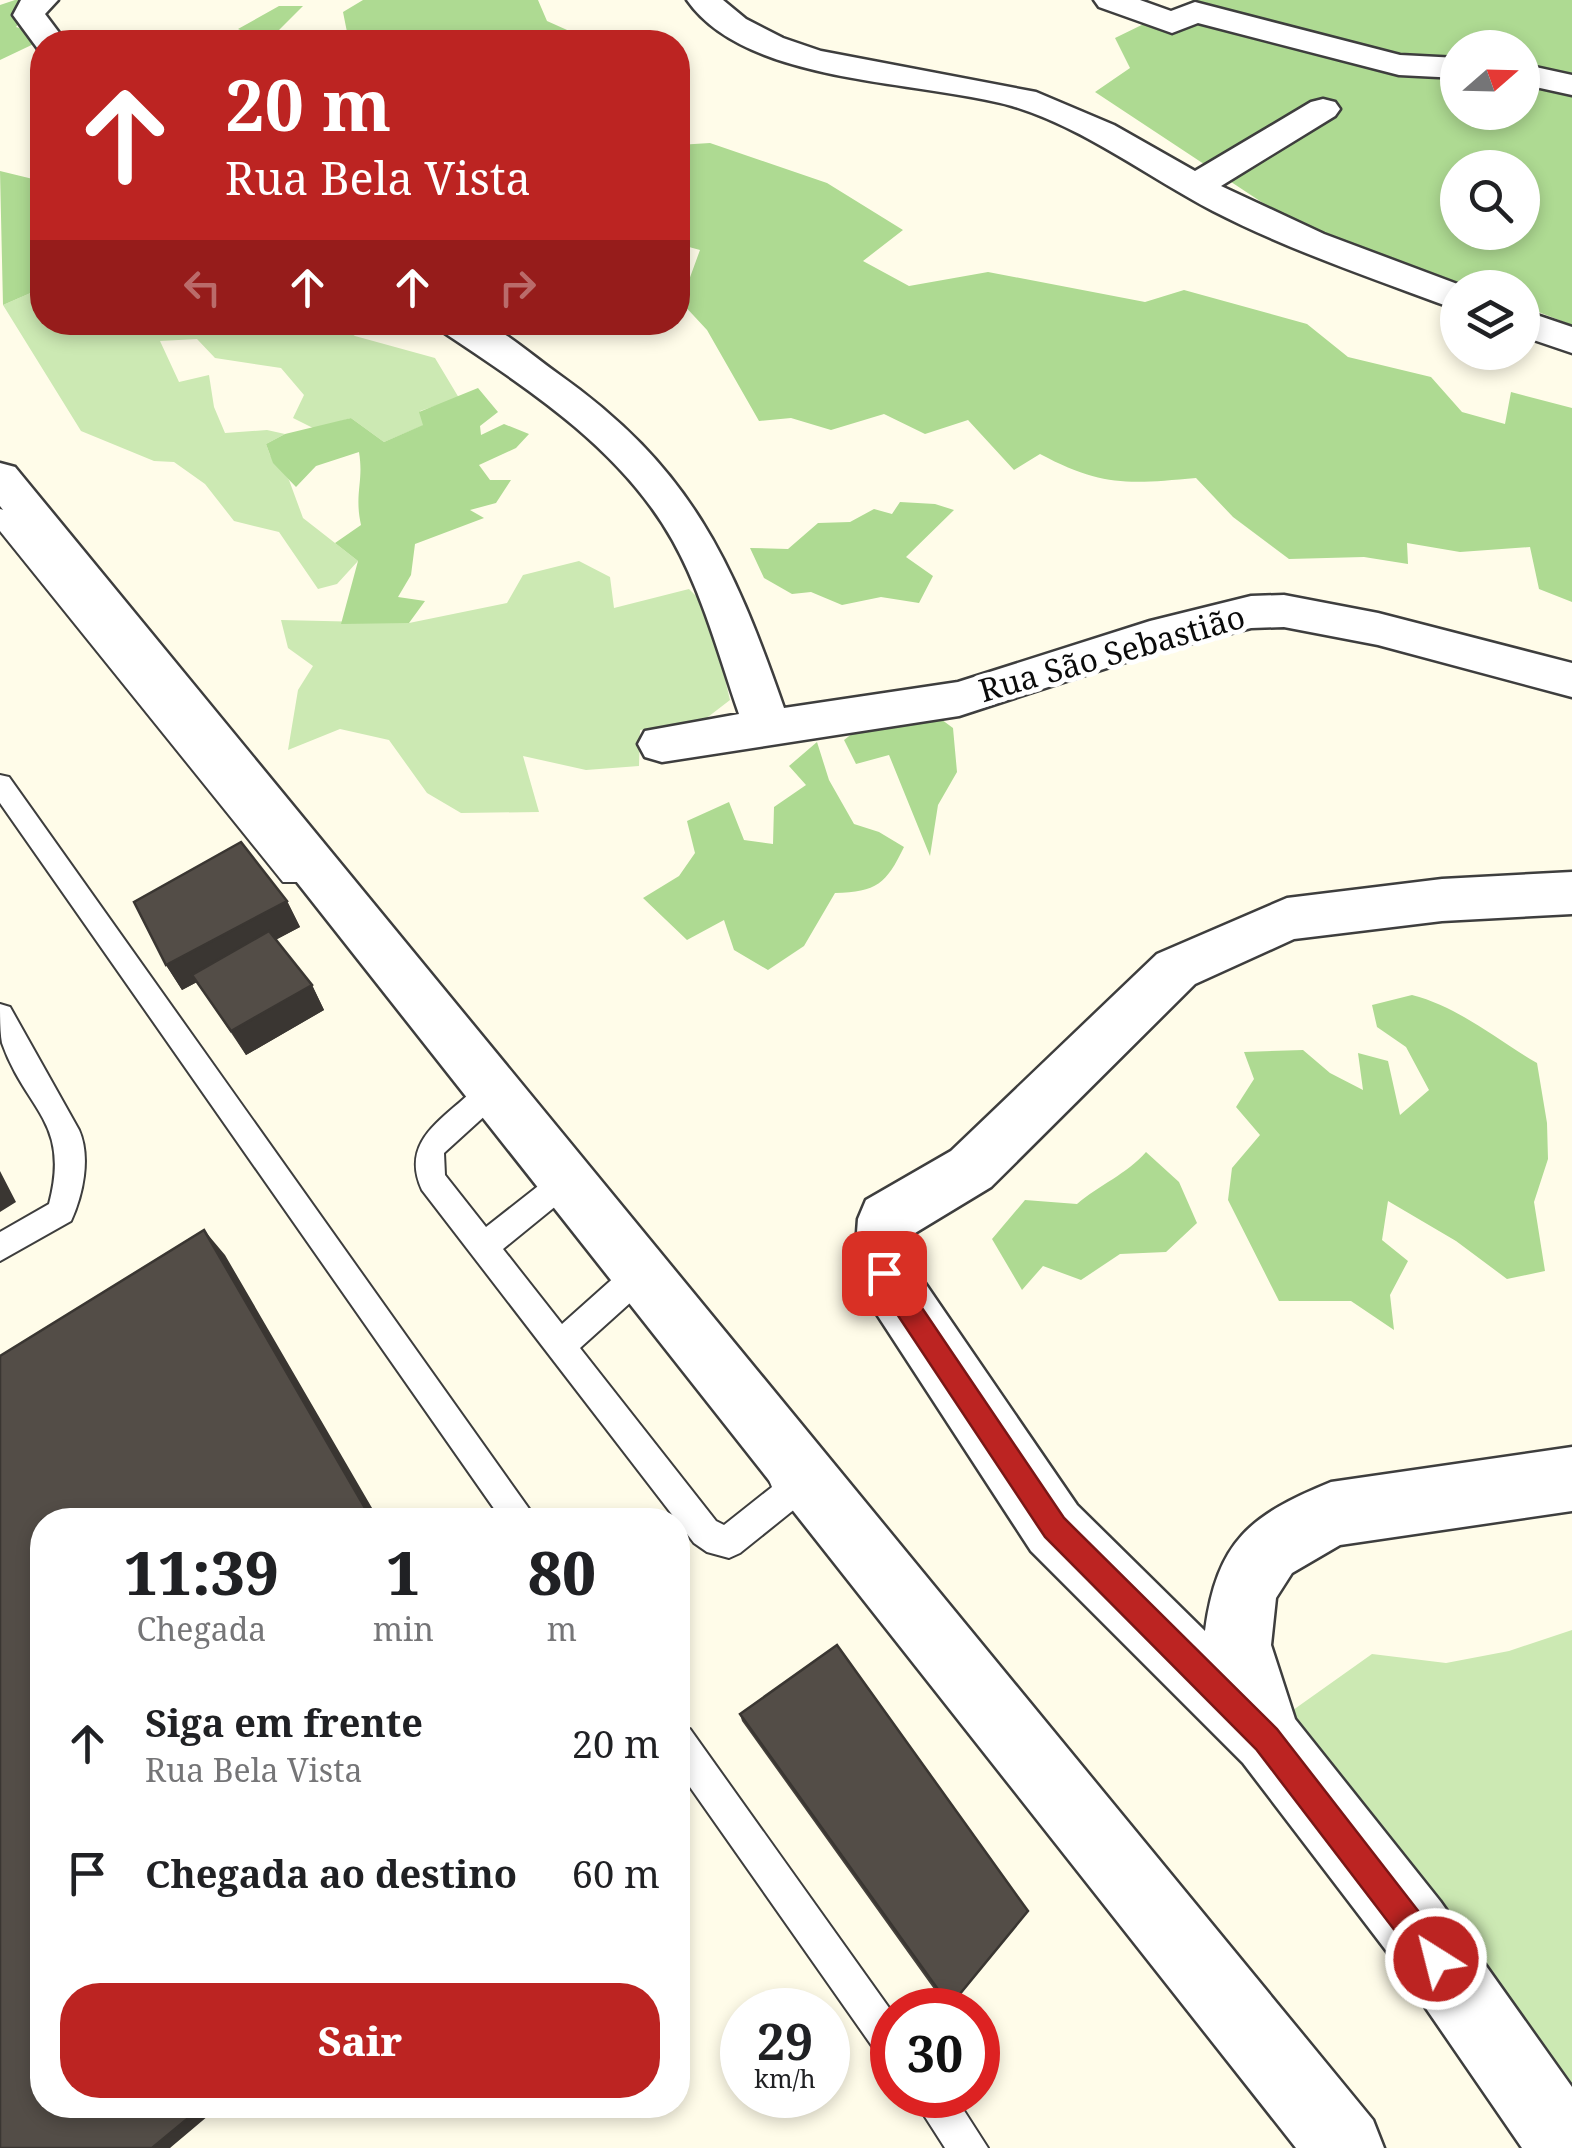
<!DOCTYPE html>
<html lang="pt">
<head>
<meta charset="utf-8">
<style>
  :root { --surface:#fff; --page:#f2f2f2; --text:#202124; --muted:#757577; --accent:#bc2422 }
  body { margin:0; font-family:"Noto Serif",serif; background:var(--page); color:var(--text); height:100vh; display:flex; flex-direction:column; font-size:38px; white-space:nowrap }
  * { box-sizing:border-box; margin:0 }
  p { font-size:32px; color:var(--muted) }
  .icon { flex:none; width:55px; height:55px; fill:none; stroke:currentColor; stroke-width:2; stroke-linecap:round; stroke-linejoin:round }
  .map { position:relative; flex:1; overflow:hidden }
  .drawer { position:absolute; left:30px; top:1508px; width:660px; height:610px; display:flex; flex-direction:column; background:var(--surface); border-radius:40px; box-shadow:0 5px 15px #0003 }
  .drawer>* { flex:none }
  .guide { position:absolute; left:30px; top:30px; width:660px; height:305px; border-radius:40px; box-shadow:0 5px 15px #0003; background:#bc2422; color:#fff; overflow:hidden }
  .needle { width:65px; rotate:70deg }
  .tools { position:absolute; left:1440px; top:30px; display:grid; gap:20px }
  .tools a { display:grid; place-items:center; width:100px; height:100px; border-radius:50%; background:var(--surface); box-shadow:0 5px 15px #0003; font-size:50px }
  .speed { position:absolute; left:720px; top:1988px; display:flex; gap:20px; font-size:50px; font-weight:700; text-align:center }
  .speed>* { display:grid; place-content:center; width:130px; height:130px; border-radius:50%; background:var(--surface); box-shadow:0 5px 15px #0003; line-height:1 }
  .speed small { font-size:25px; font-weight:400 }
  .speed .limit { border:15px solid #d22; background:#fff; color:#111 }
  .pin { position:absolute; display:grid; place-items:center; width:85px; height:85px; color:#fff; margin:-42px; border-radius:20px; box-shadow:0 5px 15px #0006 }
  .me { position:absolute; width:110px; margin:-55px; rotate:324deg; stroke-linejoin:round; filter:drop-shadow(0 0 8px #0008) }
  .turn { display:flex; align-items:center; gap:35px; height:210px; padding:0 30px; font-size:45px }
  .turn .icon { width:130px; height:130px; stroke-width:2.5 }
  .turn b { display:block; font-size:70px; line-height:85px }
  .lanes { display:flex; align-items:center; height:95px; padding:0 30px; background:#0003; justify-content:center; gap:50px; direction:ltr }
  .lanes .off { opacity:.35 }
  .eta { display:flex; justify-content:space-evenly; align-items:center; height:170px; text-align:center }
  .eta b { font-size:60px; font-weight:800; line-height:70px }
  .action { display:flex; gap:20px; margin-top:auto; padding:20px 30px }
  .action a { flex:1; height:115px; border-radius:40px; background:var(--accent); color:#fff; font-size:40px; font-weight:800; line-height:115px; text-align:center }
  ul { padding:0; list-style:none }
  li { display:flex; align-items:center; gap:30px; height:130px; padding:0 30px }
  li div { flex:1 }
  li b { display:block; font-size:38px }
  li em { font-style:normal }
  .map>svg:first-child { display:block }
  .green { fill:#cce9b3 }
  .forest { fill:#aeda92; fill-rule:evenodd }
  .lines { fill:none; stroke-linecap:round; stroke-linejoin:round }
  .lane-casing { stroke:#3e3e3e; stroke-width:4 }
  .street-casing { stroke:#3e3e3e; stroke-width:5 }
  .lane { fill:#fff; fill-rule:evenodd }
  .street { fill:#fff; fill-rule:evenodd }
  .wall { fill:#47423d }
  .shaded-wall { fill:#3a3632 }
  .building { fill:#534d47; stroke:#3a3632; stroke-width:2.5 }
  .route { fill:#bc2422; stroke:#7a1716; stroke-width:2.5 }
  .labels { text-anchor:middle; stroke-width:10; stroke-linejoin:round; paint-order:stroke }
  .street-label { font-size:32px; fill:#0b0b0b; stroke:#fff }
</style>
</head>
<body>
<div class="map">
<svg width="1572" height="2148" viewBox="0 0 1572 2148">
  <rect width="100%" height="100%" fill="#fffce9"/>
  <!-- green -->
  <path class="green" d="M42 288V322L336 323 355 336 435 358 459 398 420 411 424 425 384 442 351 418 315 429 293 418 304 395 281 368 215 358 197 339 160 341 179 382 209 375 214 407 225 433 267 430 285 434 266 444 270 455 289 480 303 518 358 561 337 584 318 589 279 532 234 521 205 484 174 462 154 461 81 431 3 305Z
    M579 561 610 577 614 608 689 589 708 608 730 700 704 720 640 730 639 766 586 770 523 756 539 812 461 813 427 793 389 740 340 729 288 750 298 690 313 666 288 648 281 620 409 623 507 603 523 575Z
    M1572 1630V2103L1272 1725 1372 1654 1446 1663 1509 1651Z"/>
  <!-- forest -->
  <path class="forest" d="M15 0H38L16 27 30 31 40 41 0 60V5Z
    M363 0H538L547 21 585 38 584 42H349L343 12Z
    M1193 0H1572V325L1523 306 1522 288 1471 287 1290 221 1095 92 1130 68 1115 38ZM1458 48H1522V112H1458ZM1458 168H1522V232H1458Z
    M279 6H303L276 33 290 42H252L256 37 238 29Z
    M710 143 827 183 903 230 863 261 909 286 988 272 1145 302 1184 290 1307 324 1348 357 1431 377 1462 412 1505 424 1511 392 1572 408V602L1539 589 1530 547 1460 552 1407 543 1408 564 1364 557 1289 559 1233 517 1196 478C1129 484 1102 487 1040 454L1014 470 968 420 925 434 884 414 831 430 791 418 759 421 707 330 681 302 700 250 678 244V145Z
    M0 171 37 180 42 195V288L3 305Z
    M478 388 498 412 480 426 481 435 504 424 529 434 516 448 479 465 490 480H511L496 503 470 510 484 518 415 544 411 575 398 597 425 601 409 623 341 624 358 561 335 543 361 525C354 493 364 482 359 452L316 466 296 487 273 463 266 444 285 434 351 418 384 442 423 425 419 412Z
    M900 502 935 504 954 510 906 557 933 576 919 603 881 597 842 605 811 592 792 594 764 578 750 548 788 549 818 523 850 522 874 509 892 514Z
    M930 711 953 728 957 772 938 805 930 856 889 755 856 764 844 740 870 720Z
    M817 742 829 780 854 824 879 832 904 847C886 884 877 892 835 893L804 946 768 970 734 950 724 920 687 940 643 898 679 876 695 853 687 821 729 802 744 840 773 844 774 807 806 785 789 766Z
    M1412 995C1459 1007 1494 1038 1537 1063L1547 1123 1548 1159 1534 1202 1545 1271 1507 1279 1456 1241 1388 1201 1382 1240 1408 1261 1390 1295 1394 1330 1351 1301H1279L1228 1200 1232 1168 1260 1135 1236 1107 1254 1079 1244 1052 1303 1050 1330 1073 1363 1090 1358 1053 1388 1061 1400 1115 1429 1090 1406 1047 1377 1027 1372 1005Z
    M1146 1152 1179 1182 1197 1223 1166 1252 1120 1254 1081 1280 1043 1266 1022 1290 992 1239 1025 1200 1077 1204C1099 1185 1127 1174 1146 1152Z"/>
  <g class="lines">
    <defs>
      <path id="lane" d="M0 509 8 511 301 868 305 875 301 882H283L0 531Z
        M0 775 9 777 537 1520H502L0 803Z
        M0 1004 10 1007 79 1130C91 1157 83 1195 71 1221L0 1261V1232L49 1204C71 1121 26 1111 2 1043 0 1032 0 1016 0 1004Z
        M478 1092 488 1095 492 1104 488 1113 444 1153 445 1175 486 1227 542 1183 552 1179 562 1183 566 1192 562 1201 503 1249 562 1324 618 1274 629 1270 640 1274 644 1284 640 1294 580 1348 716 1521 724 1525 772 1487 764 1468 769 1457 780 1452 791 1457 806 1493 801 1504 740 1553 729 1558 707 1552 694 1543 422 1190C401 1144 437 1123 468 1095Z
        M678 1724 690 1729 892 2012V2062L879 2056 678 1770Z
        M911 2095H954L988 2148H945Z"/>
      <path id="street" d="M21 0H58L45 14 66 42H42V50L38 49 13 15Z
        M687 0H723L746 19 783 38 821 51 1036 92 1114 125 1195 171 1311 102 1323 99 1335 102 1340 109 1335 116 1221 186 1324 234 1468 288H1458V309L1444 305C1366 276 1287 249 1213 211 1146 176 1085 128 1012 106 920 80 746 85 687 0Z
        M1094 0H1140L1171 11 1195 2 1400 55 1458 58V78L1399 75 1198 23 1172 33 1099 7Z
        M1522 64 1572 75V95L1522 84Z
        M1522 310 1572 327V353L1522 336Z
        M435 322C449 322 468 319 481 322 502 328 538 360 557 373 690 467 732 559 784 708L958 682 1150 621 1251 596 1284 595 1378 613 1572 663V697L1378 645 1284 627 1251 628 1156 652 959 716 662 762 645 757 638 744 645 731 739 714C719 656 703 595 673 541 621 448 527 388 440 330Z
        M0 463 15 467 1373 2120 1384 2148H1296L0 506Z
        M1572 872V914L1442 921 1294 939 1195 984 991 1187 915 1233 914 1267 1077 1505 1205 1631C1217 1541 1250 1515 1331 1482L1572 1447V1511L1340 1545 1292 1573 1276 1598 1271 1645 1295 1719 1440 1901 1572 2087V2148H1522L1388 1953 1243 1763 1031 1551 863 1293 854 1273 858 1219 866 1200 951 1151 1157 954 1287 898 1442 879Z"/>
    </defs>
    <!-- lane casing -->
    <use href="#lane" class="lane-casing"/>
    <!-- street casing -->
    <use href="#street" class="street-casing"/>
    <!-- lane -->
    <use href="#lane" class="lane"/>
    <!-- street -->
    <use href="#street" class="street"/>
  </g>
  <!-- wall -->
  <path class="wall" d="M287 901 300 927 275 940 312 985 324 1010 246 1055 197 982 182 990 166 965Z
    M740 1714 950 2006 944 2003 742 1721Z"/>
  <!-- shaded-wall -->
  <path class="shaded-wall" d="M287 901 300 927 182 990 166 965Z
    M312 985 324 1010 246 1055 231 1031Z
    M0 1171 16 1202 0 1212Z
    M204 1230 225 1255 379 1520H372Z
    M204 2105H221L170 2148H152Z"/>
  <!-- building -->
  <path class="building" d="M241 842 287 901 166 965 134 902Z
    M269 931 312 985 231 1031 192 975Z
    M204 1230 372 1520H42V2105H204L152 2148H0V1356Z
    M837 1645 1028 1911 950 2006 740 1714Z"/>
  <!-- route -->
  <path class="route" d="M884 1262 893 1265 1064 1518 1277 1729 1447 1948 1451 1959 1447 1970 1436 1974 1425 1970 1256 1749 1045 1537 875 1281 872 1273 875 1265Z"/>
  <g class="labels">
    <!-- street labels -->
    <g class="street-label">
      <text transform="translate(1112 654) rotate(-16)" y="11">Rua São Sebastião</text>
    </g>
  </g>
</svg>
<div class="tools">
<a><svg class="needle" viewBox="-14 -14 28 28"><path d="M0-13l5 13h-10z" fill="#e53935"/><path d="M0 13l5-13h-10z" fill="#757577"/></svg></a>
<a><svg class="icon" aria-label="search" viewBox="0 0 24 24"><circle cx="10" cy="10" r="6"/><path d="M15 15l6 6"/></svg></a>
<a><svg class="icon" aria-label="layers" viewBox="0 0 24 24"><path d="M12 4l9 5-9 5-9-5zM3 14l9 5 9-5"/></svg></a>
</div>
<div class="speed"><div>29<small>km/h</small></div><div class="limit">30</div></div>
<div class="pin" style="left:884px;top:1273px;background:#d93025"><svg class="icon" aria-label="arrive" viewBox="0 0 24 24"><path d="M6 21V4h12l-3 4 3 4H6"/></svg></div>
<svg class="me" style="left:1436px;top:1959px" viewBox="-20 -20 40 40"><circle r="17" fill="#bc2422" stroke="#fff" stroke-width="3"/><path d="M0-11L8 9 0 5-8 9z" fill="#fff"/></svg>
<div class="guide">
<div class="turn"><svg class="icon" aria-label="ahead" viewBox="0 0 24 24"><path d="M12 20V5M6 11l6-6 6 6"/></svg><div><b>20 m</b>Rua Bela Vista</div></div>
<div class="lanes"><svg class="icon off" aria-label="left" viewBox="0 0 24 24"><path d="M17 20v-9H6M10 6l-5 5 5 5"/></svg><svg class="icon" aria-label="ahead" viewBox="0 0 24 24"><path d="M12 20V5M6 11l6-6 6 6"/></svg><svg class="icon" aria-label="ahead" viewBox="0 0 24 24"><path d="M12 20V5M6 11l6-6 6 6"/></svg><svg class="icon off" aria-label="right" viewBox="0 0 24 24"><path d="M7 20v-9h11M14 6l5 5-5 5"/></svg></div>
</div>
<section class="drawer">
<div class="eta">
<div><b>11:39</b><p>Chegada</p></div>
<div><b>1</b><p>min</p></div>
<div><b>80</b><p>m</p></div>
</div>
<ul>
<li><svg class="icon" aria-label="ahead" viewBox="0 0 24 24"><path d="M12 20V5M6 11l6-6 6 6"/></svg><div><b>Siga em frente</b><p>Rua Bela Vista</p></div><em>20 m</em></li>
<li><svg class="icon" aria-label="arrive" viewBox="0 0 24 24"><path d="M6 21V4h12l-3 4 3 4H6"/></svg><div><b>Chegada ao destino</b></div><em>60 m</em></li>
</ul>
<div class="action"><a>Sair</a></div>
</section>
</div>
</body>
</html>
